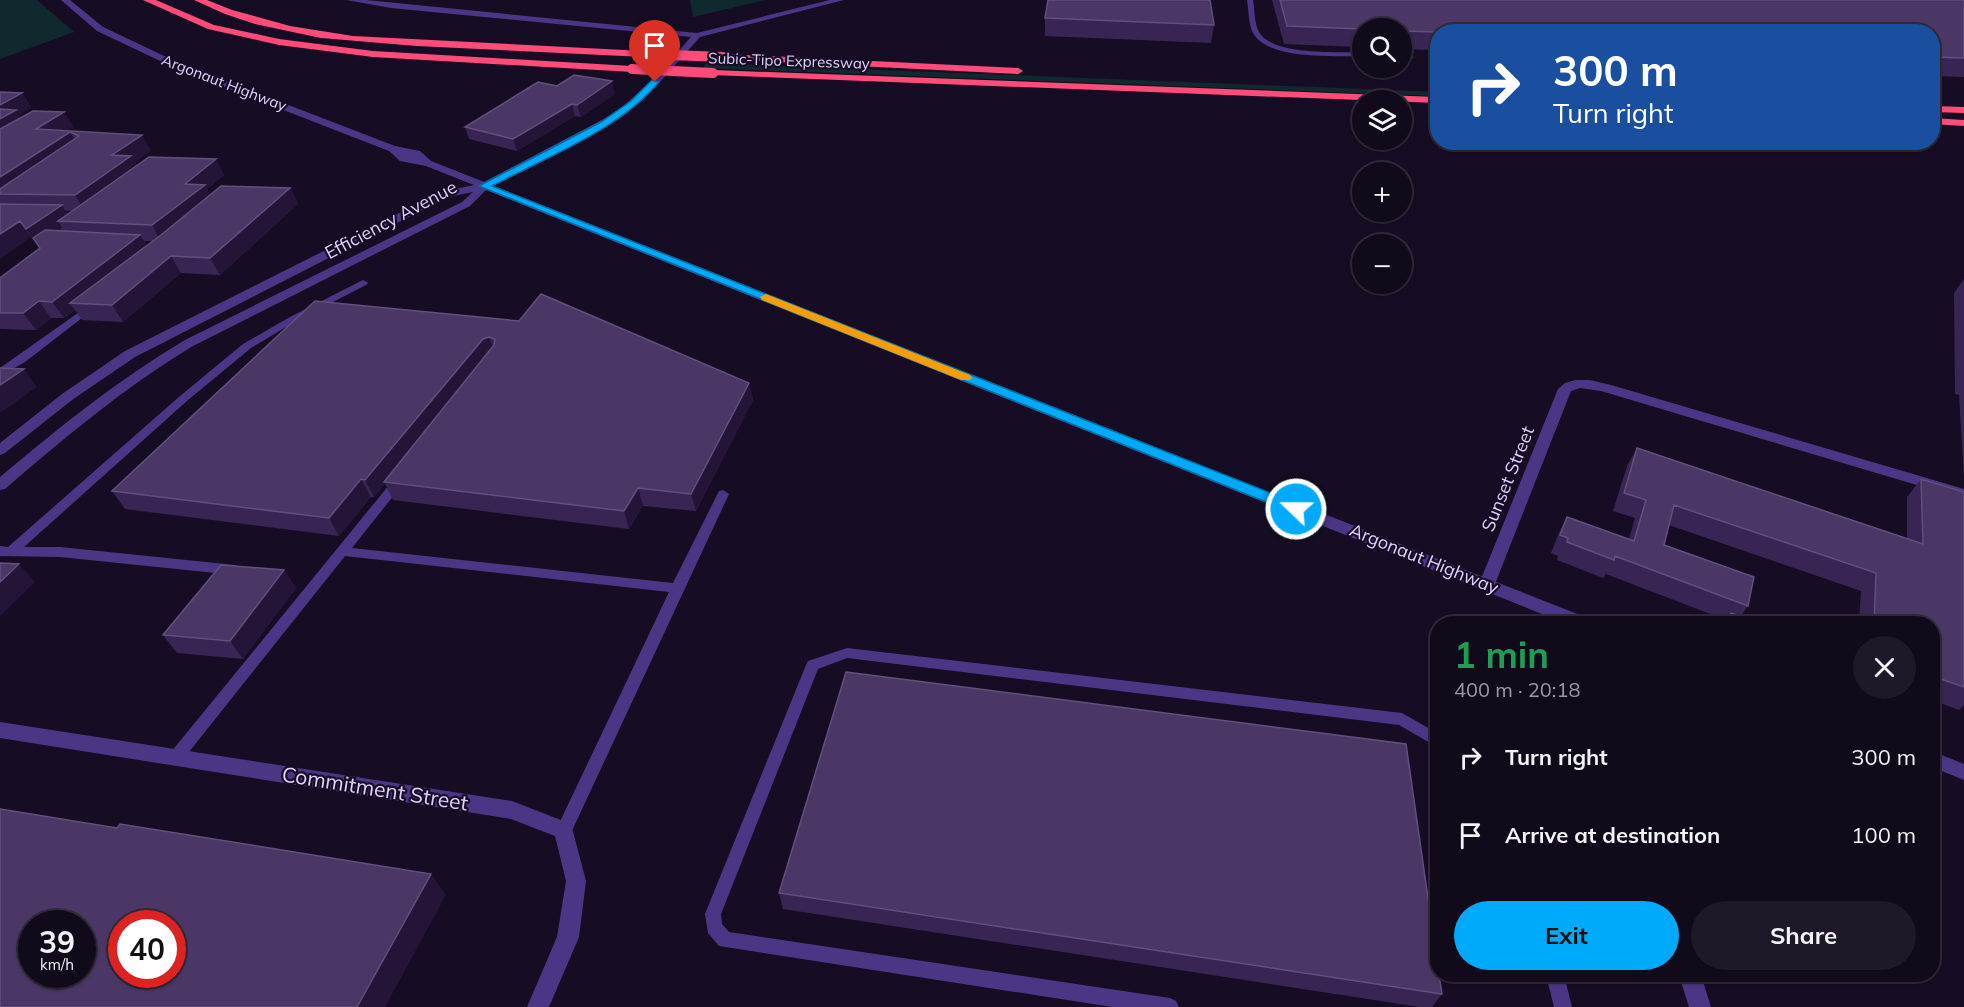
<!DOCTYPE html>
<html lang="en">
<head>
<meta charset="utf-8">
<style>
  :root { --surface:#100a1b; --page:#1e1828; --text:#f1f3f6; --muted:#9c9aa3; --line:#302b3a; --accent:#00aafb }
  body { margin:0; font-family:Mulish,sans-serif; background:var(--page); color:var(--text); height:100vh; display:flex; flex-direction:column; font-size:22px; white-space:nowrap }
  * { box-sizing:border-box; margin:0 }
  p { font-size:20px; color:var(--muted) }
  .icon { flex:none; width:33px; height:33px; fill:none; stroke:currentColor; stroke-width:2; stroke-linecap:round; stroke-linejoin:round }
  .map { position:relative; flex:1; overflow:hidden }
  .details { position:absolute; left:1430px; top:616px; width:510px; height:366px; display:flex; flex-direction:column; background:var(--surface); border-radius:24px; box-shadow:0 2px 4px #0004,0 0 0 2px var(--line) }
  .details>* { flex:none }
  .top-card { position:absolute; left:1430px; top:24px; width:510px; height:126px; border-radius:24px; box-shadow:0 2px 4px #0004,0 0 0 2px var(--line); background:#1a4fa0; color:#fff; overflow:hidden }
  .tools { position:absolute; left:1352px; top:18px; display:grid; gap:12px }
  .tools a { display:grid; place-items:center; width:60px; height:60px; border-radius:50%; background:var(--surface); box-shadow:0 2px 4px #0004,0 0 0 2px var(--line); font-size:30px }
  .speed { position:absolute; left:18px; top:910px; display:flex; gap:12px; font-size:30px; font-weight:700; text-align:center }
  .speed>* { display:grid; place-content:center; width:78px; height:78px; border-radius:50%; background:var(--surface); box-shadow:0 2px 4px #0004,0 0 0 2px var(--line); line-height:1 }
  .speed small { font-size:15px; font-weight:400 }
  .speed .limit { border:9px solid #d22; background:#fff; color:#111 }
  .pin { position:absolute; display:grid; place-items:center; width:51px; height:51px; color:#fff; margin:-62px -26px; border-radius:50% 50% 50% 0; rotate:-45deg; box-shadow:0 0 6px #0007 }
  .pin .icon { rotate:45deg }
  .me { position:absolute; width:66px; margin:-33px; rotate:292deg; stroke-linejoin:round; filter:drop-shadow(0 0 4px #0008) }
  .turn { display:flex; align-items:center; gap:21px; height:126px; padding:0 24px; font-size:27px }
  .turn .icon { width:78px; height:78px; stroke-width:2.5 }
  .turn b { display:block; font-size:42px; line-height:51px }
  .round { display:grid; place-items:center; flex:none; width:63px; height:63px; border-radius:32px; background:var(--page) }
  .head { display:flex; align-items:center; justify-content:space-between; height:102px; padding:0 24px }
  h1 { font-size:36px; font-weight:700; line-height:45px; color:#1e9e55 }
  .primary-button { display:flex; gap:12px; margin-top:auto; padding:12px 24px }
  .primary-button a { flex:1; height:69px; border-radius:36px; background:var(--accent); color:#111; font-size:24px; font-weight:700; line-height:69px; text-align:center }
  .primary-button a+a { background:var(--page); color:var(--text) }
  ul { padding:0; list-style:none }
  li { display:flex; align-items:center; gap:18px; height:78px; padding:0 24px }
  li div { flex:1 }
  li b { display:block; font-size:22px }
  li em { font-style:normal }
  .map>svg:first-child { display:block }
  .green { fill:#10292e }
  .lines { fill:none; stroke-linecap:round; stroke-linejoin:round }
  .service { fill:#4b3685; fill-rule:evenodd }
  .minor { fill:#4b3685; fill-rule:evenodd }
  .tertiary { fill:#4b3685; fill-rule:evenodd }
  .motorway { fill:#ff4b7a; fill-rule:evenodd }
  .motorway-bridge { stroke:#ff4b7a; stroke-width:10 }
  .wall { fill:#392553; fill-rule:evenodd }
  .shaded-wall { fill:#231438 }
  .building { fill:#4b3765; stroke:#624f7e; stroke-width:1.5; fill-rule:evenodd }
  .route { fill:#00aafb; stroke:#006ea3; stroke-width:1.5 }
  .slow { fill:#f59e0b }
  .labels { text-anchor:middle; stroke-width:4.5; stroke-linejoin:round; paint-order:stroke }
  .far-street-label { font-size:15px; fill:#e0d0ff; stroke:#160d24 }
  .street-label { font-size:18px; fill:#e0d0ff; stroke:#160d24 }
  .near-street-label { font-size:21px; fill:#e0d0ff; stroke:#160d24 }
</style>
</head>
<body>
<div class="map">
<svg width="1964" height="1007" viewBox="0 0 1964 1007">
  <rect width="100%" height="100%" fill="#160d24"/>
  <!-- green -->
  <path class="green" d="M0 0H37L74 32 0 59Z
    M690 0H765L693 17Z
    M706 63 1437 92V96L703 68Z"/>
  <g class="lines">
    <!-- service -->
    <path class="service" d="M1247 0H1253C1255 10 1254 23 1259 32 1272 56 1338 52 1362 52V56C1335 56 1273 60 1255 36 1248 27 1249 11 1247 0Z
      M1401 54 1414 57 1411 59 1401 58Z
      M363 280 368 283 366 285 296 321 251 348 188 400 24 547H60L235 565 240 567 241 570 240 573 235 575 60 557 0 556V546L8 547 180 396 243 344 290 317Z
      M92 303 97 306 95 308 25 362 0 376V368Z
      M398 478 404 482 402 485 352 548 673 583 719 491 723 490 729 494 570 835 564 837 558 835 556 830 669 592 345 556 181 762 176 763 171 762 169 757 171 752 394 479Z
      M847 648 1402 713 1437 733V747L1399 725 847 658 818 669 721 914 722 924 729 932 1170 998 1176 1001 1179 1007H1112L719 946 708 933 705 914 806 665 808 661Z
      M1546 975H1564L1572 1007H1554Z"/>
    <!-- minor -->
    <path class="minor" d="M346 0H366L697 33 830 0H844L700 37 658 84 623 116 585 138 484 189 480 188V184L617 112 652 80 691 37 391 8Z
      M1575 380H1590L1611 385 1964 489V499L1601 391 1580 388 1571 391 1495 584 1493 588H1481L1479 584 1558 389 1565 383Z
      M0 722 512 801 571 824 586 881 579 937 549 1007H527L557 937 566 881 555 836 511 819 0 738Z
      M1679 975H1701L1711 1007H1689Z"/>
    <!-- tertiary -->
    <path class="tertiary" d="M61 0H70L103 27 179 63 395 146 420 151 431 161 1590 619 1592 624H1567L486 190 470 206 193 346C125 387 65 437 5 489L0 490V477C59 427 118 380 185 340L462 202 473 192 448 197 135 357 72 400 5 453 0 455V443L62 394 125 351 441 192 474 185 426 166 400 161 389 151 173 67 97 31Z
      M1932 751 1964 764V780L1932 767Z"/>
    <!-- motorway -->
    <path class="motorway" d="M143 0H156L214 25 279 39 373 51 632 66 637 69 632 72 373 57 279 45 208 29Z
      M194 0H207L232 10 290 26 353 36 644 51 649 54 644 57 417 46 321 38 255 24 225 14Z
      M723 54 1018 68 1023 71 1018 74 719 59V55Z
      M713 70 1437 97V103L709 75V71Z
      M1932 106 1964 107V113L1932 112Z
      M1932 118 1964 120V126L1932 124Z"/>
    <!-- motorway-bridge -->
    <path class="motorway-bridge" d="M644 54 723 57
      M632 69 713 73"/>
  </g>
  <!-- wall -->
  <path class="wall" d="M1272 0H1964V77L1932 76V32H1437V50L1401 49V28H1362V47L1284 44Z
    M1045 18 1214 25 1211 43 1045 36Z
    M0 92 22 93 31 107 19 115 20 118 64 112 73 127 66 131 151 150 135 162 137 165 224 175 207 189 210 195 290 188 298 204 220 275 181 273 123 322 82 320 75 310 64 318H51L36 330 0 329V278L40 248 31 237 0 204ZM65 211H72L68 214ZM144 241H152L147 246Z
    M615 94 581 117 575 116 517 151 469 139 465 127Z
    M1964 279V478L1959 395 1955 394 1954 293Z
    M315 301 749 383 753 400 696 511 643 506 629 529 393 500 385 484 374 497H371L339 536 125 509 112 491Z
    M1637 448 1907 539V497L1921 479 1964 492V705L1959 710 1932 700V624H1859L1861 591 1669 525 1664 545 1748 606 1741 616 1763 624H1723L1726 620 1606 574 1603 578 1557 560 1558 556 1551 553 1558 535 1567 517 1629 539 1635 518 1613 511 1627 466Z
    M284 570 296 588 243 659 177 653 163 635Z
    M779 893 1442 994 1432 1007H1420L783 909Z"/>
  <!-- shaded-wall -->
  <path class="shaded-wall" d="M612 81 615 94 581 117 577 105Z
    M22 93 31 107 19 115 25 125 0 140V105Z
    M572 104 575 116 517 151 513 139Z
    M64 112 73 127 45 145 36 129Z
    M70 132 80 147 0 194V177Z
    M142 135 151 150 135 162 140 172 85 211 75 195 112 155Z
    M216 159 224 175 207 189 213 201 161 242 152 225 185 184Z
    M290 188 298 204 220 275 210 258Z
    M62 205 72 221H58L62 228 38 246 26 229Z
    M20 221 31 237 0 259V234Z
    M140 235 150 251 70 303 75 310 64 318 52 302Z
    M171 256 181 273 123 322 112 305Z
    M39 301 51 318 36 330 23 313Z
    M489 337 496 354 384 482 385 484 374 497 365 480 483 339Z
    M24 369 37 387 0 413V385Z
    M749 383 753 400 696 511 691 494Z
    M361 479 371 497 339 536 329 518Z
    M638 488 643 506 629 529 624 511Z
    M19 564 35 582 0 616V582Z
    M284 570 296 588 243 659 230 641Z
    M431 874 446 895 385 1007H357Z"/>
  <!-- building -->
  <path class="building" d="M1048 0H1210L1214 25 1045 18Z
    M1280 0H1964V58L1932 57V32H1437L1401 31V28L1362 29 1287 26Z
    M574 75 612 81 577 105 572 104 513 139 465 127 538 82 557 86Z
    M0 92 22 93 0 105Z
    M0 109 16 110 0 119Z
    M33 111 64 112 36 129 142 135 112 155 131 156 75 195 0 194V189L79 136 70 132 0 177V129Z
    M149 157 216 159 185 184 205 185 152 225 58 221Z
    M221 186 290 188 210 258 171 256 112 305 70 303 161 235Z
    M0 204 62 205 26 229 20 221 0 234Z
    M45 230 140 235 52 302 39 301 23 313H0V278L40 248 33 238Z
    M541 294 749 383 691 494 638 488 624 511 384 482 494 345 495 339 489 337 483 339 365 480 361 479 329 518 112 491 315 301 519 321Z
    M0 368 24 369 0 385Z
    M1637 448 1923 544 1921 479 1964 492V687L1932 676V624H1874L1876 573 1674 505 1664 545 1754 577 1748 606 1615 556 1614 560 1567 542 1568 538 1560 535 1567 517 1634 541 1646 500 1624 493Z
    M0 563 19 564 0 582Z
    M221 565 284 570 230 641 163 635Z
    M1731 613 1763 624H1729Z
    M846 672 1406 744 1437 961V975H1439L1442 994 779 893Z
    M0 809 117 828 120 824 431 874 357 1007H0ZM32 924H82V975H32ZM122 924H172V975H122Z"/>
  <!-- route -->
  <path class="route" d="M652 80 659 82C619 130 547 157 492 186L1301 505 1303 509 1301 512H1291L479 186 601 122 631 101Z"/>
  <!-- slow -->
  <path class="slow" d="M766 294 970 375 972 378 970 380H961L762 300 760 297Z"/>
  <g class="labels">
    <!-- far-street labels -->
    <g class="far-street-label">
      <text transform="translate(789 61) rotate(2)" y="5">Subic-Tipo Expressway</text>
      <text transform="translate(224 83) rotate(21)" y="5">Argonaut Highway</text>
    </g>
    <!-- street labels -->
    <g class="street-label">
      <text transform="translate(391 220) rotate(-28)" y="6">Efficiency Avenue</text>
      <text transform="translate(1508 479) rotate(-68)" y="6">Sunset Street</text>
      <text transform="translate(1424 559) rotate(22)" y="6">Argonaut Highway</text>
    </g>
    <!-- near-street labels -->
    <g class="near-street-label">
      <text transform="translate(375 789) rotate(9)" y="7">Commitment Street</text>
    </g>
  </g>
</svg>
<div class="tools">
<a><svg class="icon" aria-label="search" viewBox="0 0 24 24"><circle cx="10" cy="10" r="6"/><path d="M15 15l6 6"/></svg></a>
<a><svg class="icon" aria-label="layers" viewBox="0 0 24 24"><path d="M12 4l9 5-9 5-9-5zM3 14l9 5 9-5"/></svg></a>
<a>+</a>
<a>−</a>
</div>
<div class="speed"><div>39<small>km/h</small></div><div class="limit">40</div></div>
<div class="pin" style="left:655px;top:82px;background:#d93025"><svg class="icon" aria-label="arrive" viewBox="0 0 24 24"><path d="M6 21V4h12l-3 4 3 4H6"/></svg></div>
<svg class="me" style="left:1296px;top:509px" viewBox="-20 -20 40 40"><circle r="17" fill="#00aafb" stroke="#fff" stroke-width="3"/><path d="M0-11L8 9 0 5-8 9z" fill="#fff"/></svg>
<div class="top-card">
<div class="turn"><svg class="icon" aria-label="right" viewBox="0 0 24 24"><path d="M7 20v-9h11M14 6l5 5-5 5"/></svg><div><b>300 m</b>Turn right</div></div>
</div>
<section class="details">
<div class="head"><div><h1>1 min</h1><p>400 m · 20:18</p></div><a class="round"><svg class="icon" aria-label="close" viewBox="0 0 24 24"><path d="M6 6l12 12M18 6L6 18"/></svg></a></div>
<ul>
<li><svg class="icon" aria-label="right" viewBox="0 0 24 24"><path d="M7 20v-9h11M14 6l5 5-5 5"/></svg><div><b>Turn right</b></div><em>300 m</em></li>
<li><svg class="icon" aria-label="arrive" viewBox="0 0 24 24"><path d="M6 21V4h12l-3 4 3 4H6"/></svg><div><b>Arrive at destination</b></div><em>100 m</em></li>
</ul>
<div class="primary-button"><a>Exit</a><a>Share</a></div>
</section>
</div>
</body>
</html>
